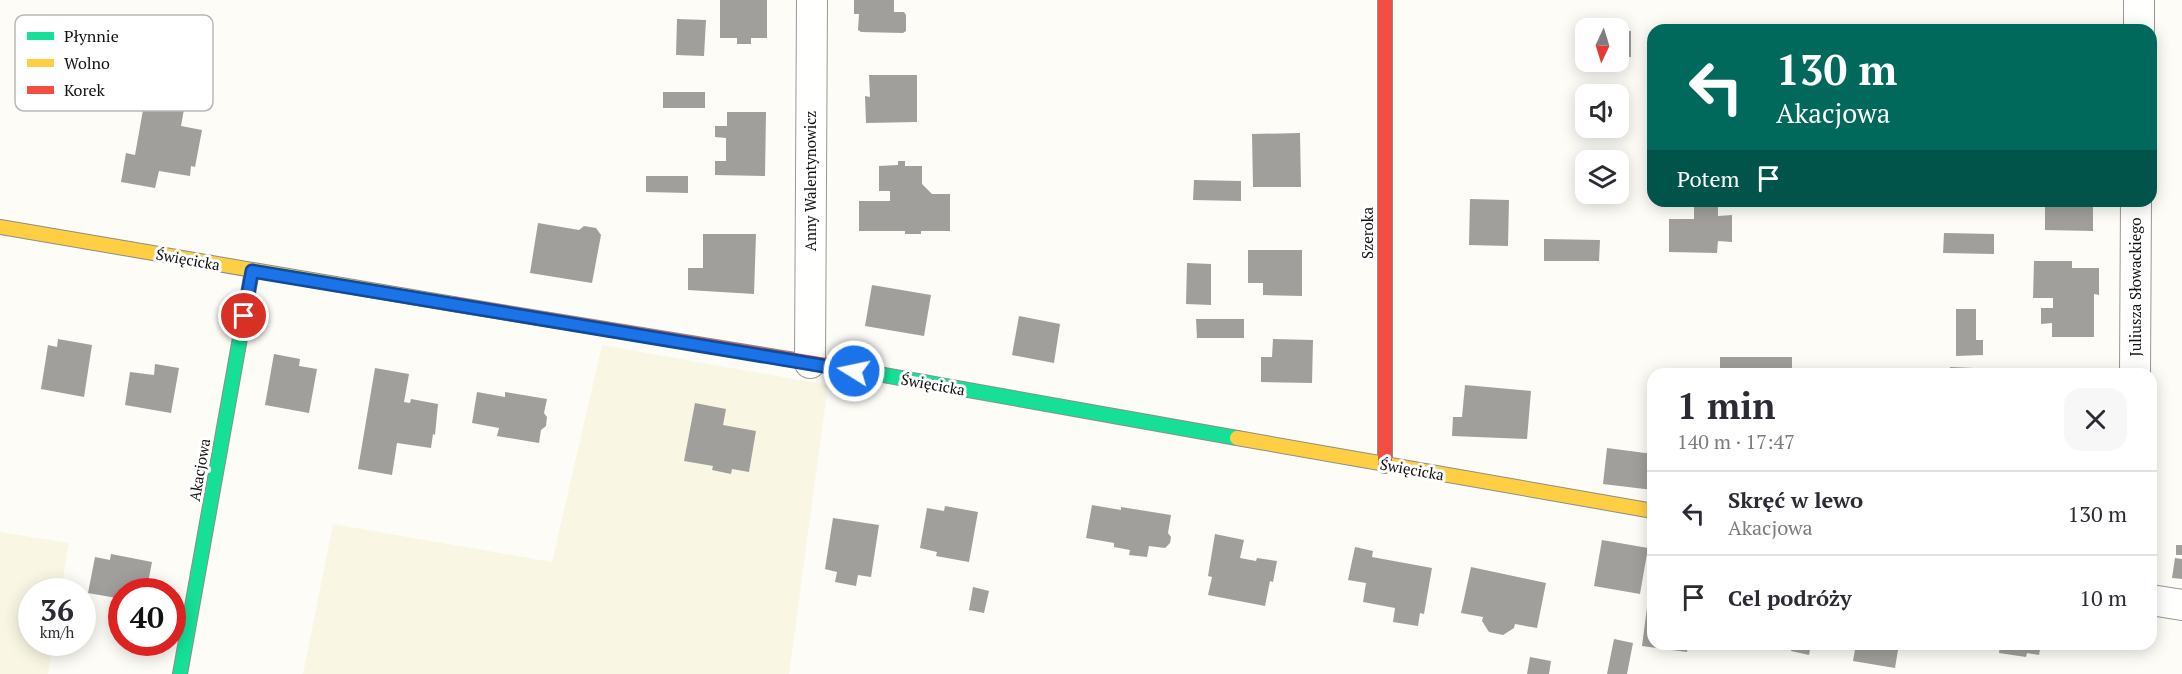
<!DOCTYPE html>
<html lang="pl">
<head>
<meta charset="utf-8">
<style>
  :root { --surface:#fff; --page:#f7f7f7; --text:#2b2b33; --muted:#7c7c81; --line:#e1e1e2 }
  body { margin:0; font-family:"PT Serif",serif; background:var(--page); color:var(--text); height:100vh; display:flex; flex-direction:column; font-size:22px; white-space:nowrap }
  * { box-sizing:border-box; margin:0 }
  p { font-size:20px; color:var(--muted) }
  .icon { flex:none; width:33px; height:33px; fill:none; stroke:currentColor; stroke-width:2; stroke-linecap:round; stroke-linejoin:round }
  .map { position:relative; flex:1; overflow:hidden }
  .side { position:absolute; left:1647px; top:368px; width:510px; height:282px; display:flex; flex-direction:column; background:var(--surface); border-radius:18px; box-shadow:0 3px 15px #0003 }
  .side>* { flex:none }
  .top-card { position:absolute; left:1647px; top:24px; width:510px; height:183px; border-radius:18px; box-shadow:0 3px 15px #0003; background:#00695c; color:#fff; overflow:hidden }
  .needle { width:39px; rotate:184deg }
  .fabs { position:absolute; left:1575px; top:18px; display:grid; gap:12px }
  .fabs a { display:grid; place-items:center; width:54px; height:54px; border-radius:12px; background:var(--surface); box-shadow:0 3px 15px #0003; font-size:30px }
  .speed { position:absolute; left:18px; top:578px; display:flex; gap:12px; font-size:30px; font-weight:700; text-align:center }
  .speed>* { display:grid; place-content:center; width:78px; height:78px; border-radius:50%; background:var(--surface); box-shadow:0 3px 15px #0003; line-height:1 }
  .speed small { font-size:15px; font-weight:400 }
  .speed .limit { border:9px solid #d22; background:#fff; color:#111 }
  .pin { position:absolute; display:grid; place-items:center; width:51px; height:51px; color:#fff; margin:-26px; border:3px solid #fff; border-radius:50%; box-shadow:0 2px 6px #0007 }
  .me { position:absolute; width:66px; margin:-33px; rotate:280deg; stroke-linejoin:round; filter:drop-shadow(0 0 4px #0008) }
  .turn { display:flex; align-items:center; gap:21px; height:126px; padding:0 30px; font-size:27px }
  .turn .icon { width:78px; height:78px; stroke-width:2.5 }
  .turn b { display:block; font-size:42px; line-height:51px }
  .then { display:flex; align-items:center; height:57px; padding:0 30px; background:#0003; gap:12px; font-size:22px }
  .round { display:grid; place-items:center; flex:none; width:63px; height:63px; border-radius:18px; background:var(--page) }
  .overview { display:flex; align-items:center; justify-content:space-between; height:102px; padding:0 30px }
  h1 { font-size:36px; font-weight:700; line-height:45px }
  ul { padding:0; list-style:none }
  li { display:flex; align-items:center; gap:18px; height:84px; padding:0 30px; border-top:2px solid var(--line) }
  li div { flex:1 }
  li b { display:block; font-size:22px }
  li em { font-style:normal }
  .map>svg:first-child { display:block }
  .farmland { fill:#f9f7e4 }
  .building { fill:#a19f9c }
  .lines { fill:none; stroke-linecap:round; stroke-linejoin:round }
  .street-casing { stroke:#979795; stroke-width:32 }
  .fast-casing { stroke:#8e8d8b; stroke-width:16 }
  .slow-casing { stroke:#8e8d8b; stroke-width:16 }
  .jam-casing { stroke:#8e8d8b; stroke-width:16 }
  .street { stroke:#fffffe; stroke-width:30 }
  .fast { stroke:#16e098; stroke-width:14 }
  .slow { stroke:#ffcf43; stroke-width:14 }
  .jam { stroke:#f24e42; stroke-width:14 }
  .route-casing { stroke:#114b97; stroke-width:15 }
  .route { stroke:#1a73e8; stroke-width:10 }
  .labels { text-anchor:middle; stroke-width:6; stroke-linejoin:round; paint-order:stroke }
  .street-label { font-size:15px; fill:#111; stroke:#fff }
  .key { fill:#fff; stroke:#b8b8b8; stroke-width:1.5 }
  .key-label { font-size:16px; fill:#111 }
</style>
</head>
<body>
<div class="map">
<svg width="2182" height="674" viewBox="0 0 2182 674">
  <rect width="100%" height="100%" fill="#fdfcf7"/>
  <!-- farmland -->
  <path class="farmland" d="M602 345 828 385 789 674H303L333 524 552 562Z
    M0 532 69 543 61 591H32V642H53L48 674H0Z"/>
  <!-- building -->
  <path class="building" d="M720 0H767V38H751V44H737V38H720Z
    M854 0H894V12H904L906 15V31L903 33 861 32 858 30 859 14H854Z
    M677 19 706 20 704 56 676 55Z
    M1691 27H1714V30H1691Z
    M1618 31H1631V57H1618Z
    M869 75H917V122L866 123 865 96 870 97Z
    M139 79 188 87 181 126 202 130 195 167 191 166 190 176 159 171 155 188 121 182 126 153 135 155 143 110 134 109Z
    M663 92H705V108H663Z
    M727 112H766L765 176 715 175V161H726V138L715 137V126H727Z
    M1300 133 1301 187H1253L1252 134Z
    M898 161H905V166H922V184L932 194H950V231H921V234H905V231H859V201H890V191H879V166L898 165Z
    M646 176H688V193L646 192Z
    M1194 180 1241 181V201L1193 200Z
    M1470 199 1509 200 1508 246 1469 245Z
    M2045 201H2093V231L2045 230Z
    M1694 207H1718V216L1732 215V242L1718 241 1717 253 1669 252V219H1694Z
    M538 223 579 230 584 226 596 228 601 235 592 283 530 273Z
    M1944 233 1994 234V254L1943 253Z
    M703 234H756L754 294 688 290V268H703Z
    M1544 239 1600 240 1599 261H1544Z
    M1248 250H1302V296L1263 295V283H1248Z
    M2034 261H2072V268H2099V295L2094 294V337H2052V323L2041 324V308H2053V298H2033Z
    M1187 263 1211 264V305L1186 304Z
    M872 285 931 295 924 336 865 326Z
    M1956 309H1976V340H1983V355L1956 356Z
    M1019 316 1060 324 1054 363 1012 355Z
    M1196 319H1244V338H1197Z
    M58 339 92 345 84 397 41 389 48 345 57 347Z
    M1273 339 1313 340 1312 383 1261 382V357H1272Z
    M274 354 300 359 299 366 317 369 309 413 265 405Z
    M1720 357H1792V374H1685V368L1720 369Z
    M155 364 179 368 171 413 125 405 130 372 154 375Z
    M1950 367 1974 368V374H1950Z
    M375 368 409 374 404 402 410 403 411 399 438 404 435 435 433 434 431 448 397 443 392 475 358 469Z
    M1465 385 1531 391 1527 439 1452 436 1453 417H1462Z
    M477 392 505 397V392L547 399 544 413 547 417 546 426 541 430 539 443 497 436 499 428 472 423Z
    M695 403 726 409 723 425 756 431 749 472 732 469 731 474 712 470 713 466 684 461Z
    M1607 448 1653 454V490L1603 484Z
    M1092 505 1121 510V507L1171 515 1168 533 1171 537 1170 543 1165 548 1149 546 1147 557 1129 555 1130 550 1114 547V543L1086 538Z
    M945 506 978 512 969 562 936 556 937 552 920 548 927 508 944 511Z
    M833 518 879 525 871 577 858 575 856 586 835 582 837 572 825 569Z
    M1215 534 1244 540 1240 558 1256 561 1257 558 1277 561 1273 582 1270 581 1265 606 1208 595 1212 577 1208 576Z
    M1602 540 1648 548 1640 594 1594 586Z
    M2176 545H2182V555H2176Z
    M1355 547 1373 551 1372 557 1432 568 1424 614 1420 613 1418 626 1393 622 1395 608 1363 602 1366 583 1348 580Z
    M111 554 152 562 147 588 141 587 140 591H122V599L88 593 95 557 110 560Z
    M2175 558 2182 559V579L2172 578Z
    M1471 567 1546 583 1537 628 1515 624 1514 628 1503 635 1489 632 1482 621 1483 617 1461 613Z
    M973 587 989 591 984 613 969 610Z
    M1648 600 1653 601V644H1688L1687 652 1642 646Z
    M1614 639 1633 643 1627 674H1607Z
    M1793 644H1811L1809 655 1791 651Z
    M1856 644H1899L1895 668 1853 661Z
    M2000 644H2041L2039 655 2027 653 2026 657 1999 653Z
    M1530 657 1551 661 1549 674H1527Z"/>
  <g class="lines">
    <defs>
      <path id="street" d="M2139 30V0
        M810 363 812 0
        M2135 374 2136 201
        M2151 600 2182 605"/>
      <path id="fast" d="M850 369 1237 438
        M180 674 252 271"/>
      <path id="slow" d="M0 227 453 304
        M1237 438 1653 511"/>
      <path id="jam" d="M1385 0V466
        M453 304 850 369"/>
    </defs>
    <!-- street casing -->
    <use href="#street" class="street-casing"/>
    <!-- fast casing -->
    <use href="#fast" class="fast-casing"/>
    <!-- slow casing -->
    <use href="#slow" class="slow-casing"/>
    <!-- jam casing -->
    <use href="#jam" class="jam-casing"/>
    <!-- street -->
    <use href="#street" class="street"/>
    <!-- fast -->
    <use href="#fast" class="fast"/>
    <!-- slow -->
    <use href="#slow" class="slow"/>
    <!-- jam -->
    <use href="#jam" class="jam"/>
  </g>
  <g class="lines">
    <defs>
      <path id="route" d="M244 316 252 271 854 371"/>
    </defs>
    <!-- route casing -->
    <use href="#route" class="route-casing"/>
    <!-- route -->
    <use href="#route" class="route"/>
  </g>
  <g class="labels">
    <!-- street labels -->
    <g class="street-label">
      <text transform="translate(811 181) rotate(-90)" y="5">Anny Walentynowicz</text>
      <text transform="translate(1368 233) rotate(-90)" y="5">Szeroka</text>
      <text transform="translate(188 260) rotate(10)" y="5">Święcicka</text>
      <text transform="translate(2136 287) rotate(-90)" y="5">Juliusza Słowackiego</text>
      <text transform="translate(933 385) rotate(10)" y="5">Święcicka</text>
      <text transform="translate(200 470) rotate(-80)" y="5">Akacjowa</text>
      <text transform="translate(1412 470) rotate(10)" y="5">Święcicka</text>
    </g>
  </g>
  <!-- legend -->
  <rect x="15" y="15" width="198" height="96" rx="9" class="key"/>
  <rect x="27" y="32" width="27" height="8" fill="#16e098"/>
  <rect x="27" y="59" width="27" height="8" fill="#ffcf43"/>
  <rect x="27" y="86" width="27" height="8" fill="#f24e42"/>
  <g class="key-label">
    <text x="64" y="42">Płynnie</text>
    <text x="64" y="69">Wolno</text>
    <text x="64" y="96">Korek</text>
  </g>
</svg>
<div class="fabs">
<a><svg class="needle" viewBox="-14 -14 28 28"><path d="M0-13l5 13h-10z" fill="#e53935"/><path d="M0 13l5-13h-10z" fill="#7c7c81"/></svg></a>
<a><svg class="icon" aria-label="sound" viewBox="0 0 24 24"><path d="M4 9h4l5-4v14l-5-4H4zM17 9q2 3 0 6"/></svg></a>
<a><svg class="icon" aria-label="layers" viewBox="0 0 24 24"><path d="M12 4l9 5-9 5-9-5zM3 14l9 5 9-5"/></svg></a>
</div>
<div class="speed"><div>36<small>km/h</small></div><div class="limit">40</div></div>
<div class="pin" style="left:244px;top:316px;background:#d93025"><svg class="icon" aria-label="arrive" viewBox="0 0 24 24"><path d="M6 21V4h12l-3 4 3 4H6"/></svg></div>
<svg class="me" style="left:854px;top:371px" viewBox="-20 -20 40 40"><circle r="17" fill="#1a73e8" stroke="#fff" stroke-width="3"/><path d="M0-11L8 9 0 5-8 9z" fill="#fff"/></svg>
<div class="top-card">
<div class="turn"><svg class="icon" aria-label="left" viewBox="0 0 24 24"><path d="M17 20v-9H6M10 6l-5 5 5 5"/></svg><div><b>130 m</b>Akacjowa</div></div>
<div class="then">Potem<svg class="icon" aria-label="arrive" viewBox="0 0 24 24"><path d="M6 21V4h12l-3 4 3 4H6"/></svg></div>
</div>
<section class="side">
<div class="overview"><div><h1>1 min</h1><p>140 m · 17:47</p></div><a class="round"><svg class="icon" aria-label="close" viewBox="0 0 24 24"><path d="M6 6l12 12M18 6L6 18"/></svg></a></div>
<ul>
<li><svg class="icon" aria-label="left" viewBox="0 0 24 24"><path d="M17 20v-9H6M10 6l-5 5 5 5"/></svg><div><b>Skręć w lewo</b><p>Akacjowa</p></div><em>130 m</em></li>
<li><svg class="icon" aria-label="arrive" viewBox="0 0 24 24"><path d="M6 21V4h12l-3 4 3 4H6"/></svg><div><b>Cel podróży</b></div><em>10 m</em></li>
</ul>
</section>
</div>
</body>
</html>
